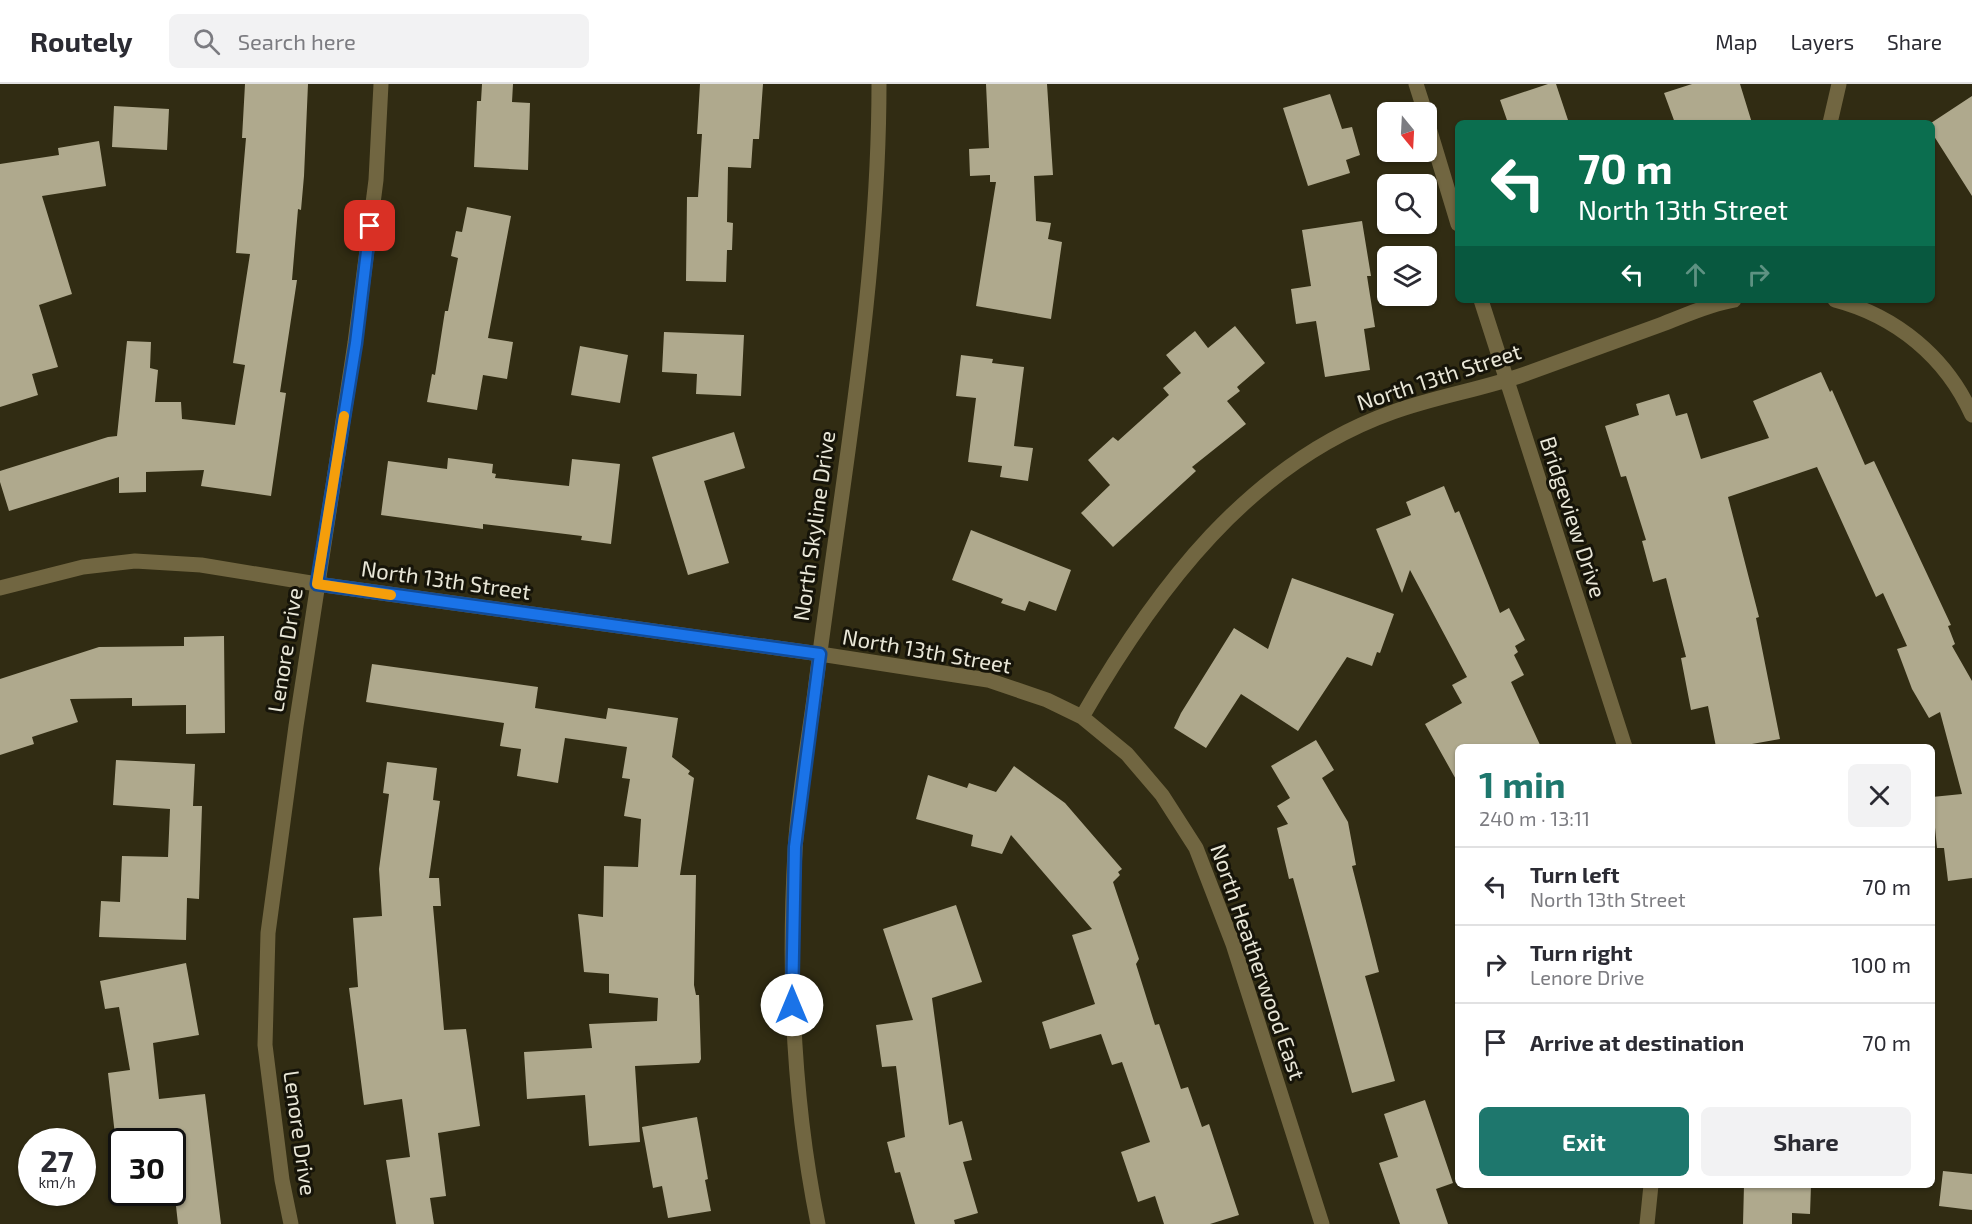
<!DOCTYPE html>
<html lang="en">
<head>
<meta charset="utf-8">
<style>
  :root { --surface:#fff; --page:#f2f2f3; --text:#2b2b33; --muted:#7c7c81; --line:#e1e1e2; --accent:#1e776d }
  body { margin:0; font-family:"Exo 2",sans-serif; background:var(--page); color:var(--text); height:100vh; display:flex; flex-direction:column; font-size:22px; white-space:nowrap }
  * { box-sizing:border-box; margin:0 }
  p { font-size:20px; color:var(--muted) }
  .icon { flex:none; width:33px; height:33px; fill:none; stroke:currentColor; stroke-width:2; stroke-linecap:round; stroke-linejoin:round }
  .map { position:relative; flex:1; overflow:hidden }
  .side { position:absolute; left:1455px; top:660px; width:480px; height:444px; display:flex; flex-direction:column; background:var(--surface); border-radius:9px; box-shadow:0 2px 4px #0004 }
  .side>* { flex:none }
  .banner { position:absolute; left:1455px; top:36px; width:480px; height:183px; border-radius:9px; box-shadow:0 2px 4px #0004; background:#0b6e4f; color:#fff; overflow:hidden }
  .needle { width:39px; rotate:162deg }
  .controls { position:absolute; left:1377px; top:18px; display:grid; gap:12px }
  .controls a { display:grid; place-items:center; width:60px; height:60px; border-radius:9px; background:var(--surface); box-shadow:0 2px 4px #0004; font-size:30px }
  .speed { position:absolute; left:18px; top:1044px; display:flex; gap:12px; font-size:30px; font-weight:700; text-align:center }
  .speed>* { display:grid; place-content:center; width:78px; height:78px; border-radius:50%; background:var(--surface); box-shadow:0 2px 4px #0004; line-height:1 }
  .speed small { font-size:15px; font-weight:400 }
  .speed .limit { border:3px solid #111; border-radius:9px; background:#fff; color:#111 }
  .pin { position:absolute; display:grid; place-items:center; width:51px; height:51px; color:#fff; margin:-26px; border-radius:12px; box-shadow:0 3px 9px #0006 }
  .me { position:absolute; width:66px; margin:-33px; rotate:0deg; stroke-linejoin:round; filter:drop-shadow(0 0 4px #0008) }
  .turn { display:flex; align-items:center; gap:21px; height:126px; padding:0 24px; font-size:27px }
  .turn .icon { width:78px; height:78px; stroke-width:2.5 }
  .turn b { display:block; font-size:42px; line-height:51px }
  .lanes { display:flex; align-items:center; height:57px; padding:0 24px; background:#0003; justify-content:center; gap:30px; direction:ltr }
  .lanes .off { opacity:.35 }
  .round { display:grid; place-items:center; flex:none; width:63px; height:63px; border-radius:9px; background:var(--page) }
  .headline { display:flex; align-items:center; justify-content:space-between; height:102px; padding:0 24px }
  h1 { font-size:36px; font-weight:700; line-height:45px; color:var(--accent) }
  .primary-button { display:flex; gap:12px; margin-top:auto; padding:12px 24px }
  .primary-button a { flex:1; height:69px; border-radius:9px; background:var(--accent); color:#fff; font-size:24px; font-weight:700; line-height:69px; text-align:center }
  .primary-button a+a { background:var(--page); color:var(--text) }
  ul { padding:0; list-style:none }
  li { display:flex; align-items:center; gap:18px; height:78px; padding:0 24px; border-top:2px solid var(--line) }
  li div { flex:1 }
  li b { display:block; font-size:22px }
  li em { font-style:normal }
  header { display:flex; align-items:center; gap:36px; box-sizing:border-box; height:84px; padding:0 30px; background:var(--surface); border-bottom:2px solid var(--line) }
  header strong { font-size:28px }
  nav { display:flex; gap:33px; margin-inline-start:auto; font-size:21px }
  .search { width:420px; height:54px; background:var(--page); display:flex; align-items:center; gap:15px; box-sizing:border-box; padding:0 21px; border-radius:9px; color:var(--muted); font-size:22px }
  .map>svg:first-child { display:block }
  .building { fill:#afa98d }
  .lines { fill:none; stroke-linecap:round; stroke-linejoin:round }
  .minor { stroke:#716641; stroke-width:15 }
  .route-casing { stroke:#114b97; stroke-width:15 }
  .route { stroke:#1a73e8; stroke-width:10 }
  .slow { stroke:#f59e0b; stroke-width:10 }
  .labels { text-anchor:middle; stroke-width:6; stroke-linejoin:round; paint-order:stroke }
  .street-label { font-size:22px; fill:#e9e7d8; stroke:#161409 }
</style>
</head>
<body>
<header>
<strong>Routely</strong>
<div class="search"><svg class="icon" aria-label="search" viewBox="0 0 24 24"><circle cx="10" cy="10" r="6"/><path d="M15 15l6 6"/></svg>Search here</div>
<nav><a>Map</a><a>Layers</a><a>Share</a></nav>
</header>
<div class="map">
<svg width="1972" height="1140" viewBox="0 0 1972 1140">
  <rect width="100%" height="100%" fill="#312c13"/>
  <!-- building -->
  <path class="building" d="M245 0H308L304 92 301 126 298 125 292 196H297L280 308 286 309 271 412 201 402 204 386 146 388V408L119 409V393L9 427 0 398V387L108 353 117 352 127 257 151 258 150 284 158 286 155 318H181L182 335 235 341 245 281 233 279 250 170 236 169 246 54H242Z
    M482 0H513L512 18 530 19 528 86 474 83 477 17H481Z
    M700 0H763L759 55H753L751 84 728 83 727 138 733 139 732 166H727L726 198 686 197 687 113H698L702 50H697Z
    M986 0H1047L1053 91 1034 92 1036 137 1051 139 1048 155 1062 158 1051 235 976 222 996 98H990V91L970 92 969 65 989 64Z
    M1548 0H1556L1569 39H1508L1500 16Z
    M1692 0H1740L1752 39H1675L1664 9Z
    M1330 10 1342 45 1352 43 1360 71 1346 76 1350 89 1308 102 1283 24Z
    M1972 12V112L1932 49 1931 39Z
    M114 22 169 25 167 66 112 63Z
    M99 57 106 102 42 112 72 210 39 221 58 283 32 290 38 311 0 323V80L59 71 58 64Z
    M467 123 511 132 488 254 513 258 507 295 483 291 477 326 427 318 432 290 435 291 445 227H448L458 174 451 172 456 147 462 148Z
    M1362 137 1371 192H1367L1375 243 1364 245 1370 286 1325 293 1316 237 1296 240 1291 205 1311 202 1302 146Z
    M1235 242 1265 279 1237 303 1240 307 1227 317 1246 340 1192 383 1196 387 1113 463 1081 429 1110 401 1088 376 1113 353 1118 357 1169 311 1163 304 1181 289 1166 271 1195 247 1208 264Z
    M664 248 744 251 741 312 696 310 697 290 662 288Z
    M580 262 628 271 620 319 571 311Z
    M961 271 993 275 992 279 1024 283 1014 362 1033 364 1028 397 1000 393 1002 382 968 378 976 314 956 312Z
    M1821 288 1830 308 1832 306 1865 381 1874 377 1951 541 1948 542 1955 560 1952 562 1972 597V794L1948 797 1944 764H1937L1932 713 1962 710 1940 628 1929 634 1912 605 1897 565 1907 562 1883 509 1876 513 1817 383 1728 413 1759 533 1756 534 1780 655 1735 663H1716L1708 622 1691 626 1681 574 1686 573 1666 494 1653 498 1642 457 1646 456 1626 392 1621 393 1605 342 1639 331 1636 320 1669 310 1676 332 1687 329 1701 375 1769 354 1753 317Z
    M734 348 745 384 704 397 729 479 688 491 652 373Z
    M448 374 493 380 492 389 496 390 495 394 569 402 572 375 620 380 611 460 581 456 582 452 483 440V445L381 431 388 377 447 385Z
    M1444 402 1455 429 1459 427 1500 529 1509 524 1525 556 1515 562 1518 568 1514 571 1524 591 1511 598 1541 663H1458V699L1425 640 1462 619 1452 601 1467 593 1410 486 1402 509 1376 445 1411 431 1406 418Z
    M971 446 1071 486 1056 527 1029 517 1025 527 1001 519 1003 515 952 496Z
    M1292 494 1394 530 1380 569 1377 568 1372 582 1347 573 1298 647 1241 610 1206 664 1174 644 1181 629 1234 544 1268 565Z
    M224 552 225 649 186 650V621L132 622V614L70 615 78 638 32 653 34 660 0 671V595L99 563 184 562V553Z
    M372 580 538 603 535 624 606 635 608 624 678 634 672 673 690 687 688 690 694 694 680 791H696L694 901 696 911H699L701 975 699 979 635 982 640 1058 589 1062 585 1011 527 1015 524 968 592 964 589 940 657 937 658 914 609 909V890L584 888 578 830 603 833 604 782 638 783 641 735 624 732 630 695 622 694 627 663 565 654 558 699 517 692 521 665 500 662 504 639 366 618Z
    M1316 656 1334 686 1322 694 1348 738 1356 781 1352 782 1379 888 1365 892 1395 997 1352 1009 1293 794 1289 795 1277 744 1288 740 1277 722 1290 714 1271 682Z
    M116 676 195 680 193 722H202L199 815 187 814 186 856 99 853 101 817 120 818 122 772 168 773 170 725 113 721Z
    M387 678 437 684 433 716 440 717 429 794H439L441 822H433L444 946 466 945 480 1042 438 1049 446 1112 430 1114 434 1140H396L386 1076 410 1073 402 1015 364 1021 349 904 358 903 353 834 382 832 379 785 389 710 383 709Z
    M1014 682 1065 719 1122 785 1118 788 1120 791 1113 798 1139 875 1136 880 1155 941 1159 940 1181 1005 1188 1003 1202 1043 1209 1040 1239 1131 1210 1140H1164L1155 1112 1138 1118 1121 1068 1150 1058 1122 978 1112 981 1101 950 1050 965 1042 938 1095 920 1072 851 1092 845 1011 751 1002 770 971 762 973 751 916 735 928 691 967 704 969 699 996 708Z
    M956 821 982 898 932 914 949 1041 962 1037 972 1076 963 1078 978 1129 954 1136 955 1140H915L900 1088 895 1089 887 1058 905 1053 896 982 882 983 876 941 913 936 883 845Z
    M186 879 199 951 153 959 159 1015 205 1010 221 1140H178L175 1113H172V1054L116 1060 108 989 130 986 119 923 105 925 100 897Z
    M1425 1016 1453 1099 1436 1105 1448 1140H1400L1379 1079 1398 1073 1384 1030Z
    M697 1033 708 1095 705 1096 711 1127 668 1134 662 1102 653 1104 642 1043Z
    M1943 1087 1972 1090V1126L1939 1122Z
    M1744 1101H1811L1810 1130 1792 1129V1140H1743Z"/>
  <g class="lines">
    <!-- minor -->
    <path class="minor" d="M1416 0 1425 28
      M1426 34 1458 140
      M1830 39 1839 0
      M1481 216 1625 663
      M1835 216C1896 232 1946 273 1972 331
      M0 504 83 483 135 477 201 481 317 500 820 570 988 596 1047 616 1082 633 1127 670 1162 711 1196 764 1233 860 1322 1140
      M1082 633C1155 506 1249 379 1393 328 1437 312 1484 305 1528 289 1572 273 1616 257 1660 241 1684 232 1709 220 1734 216
      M291 1140 282 1096 265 961 268 849 296 642 355 259 376 96 381 0
      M818 1140C793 1017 788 892 795 767 798 714 808 660 815 607 840 406 879 204 879 0
      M1647 1140 1651 1101"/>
  </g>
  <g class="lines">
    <defs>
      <path id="route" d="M370 142 356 259 317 500 820 570 795 763 792 921"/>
    </defs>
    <!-- route casing -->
    <use href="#route" class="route-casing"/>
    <!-- route -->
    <use href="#route" class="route"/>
    <!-- slow -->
    <path class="slow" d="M344 332 317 500 391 511"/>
  </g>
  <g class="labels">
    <!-- street labels -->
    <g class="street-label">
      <text transform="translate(1439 293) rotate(-18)" y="8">North 13th Street</text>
      <text transform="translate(1573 433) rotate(72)" y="8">Bridgeview Drive</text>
      <text transform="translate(814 442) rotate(-82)" y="8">North Skyline Drive</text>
      <text transform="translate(446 496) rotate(8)" y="8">North 13th Street</text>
      <text transform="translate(285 566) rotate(-81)" y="8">Lenore Drive</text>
      <text transform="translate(927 567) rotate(10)" y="8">North 13th Street</text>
      <text transform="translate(1258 878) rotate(71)" y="8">North Heatherwood East</text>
      <text transform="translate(300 1049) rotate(82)" y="8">Lenore Drive</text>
    </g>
  </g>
</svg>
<div class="controls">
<a><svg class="needle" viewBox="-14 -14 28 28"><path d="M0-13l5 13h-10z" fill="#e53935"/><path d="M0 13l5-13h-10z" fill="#7c7c81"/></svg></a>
<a><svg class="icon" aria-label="search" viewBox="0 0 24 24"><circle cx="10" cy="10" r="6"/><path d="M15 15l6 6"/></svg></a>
<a><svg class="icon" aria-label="layers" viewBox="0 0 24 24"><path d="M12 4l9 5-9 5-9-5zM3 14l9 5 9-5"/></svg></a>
</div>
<div class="speed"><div>27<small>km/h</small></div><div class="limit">30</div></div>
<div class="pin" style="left:370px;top:142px;background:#d93025"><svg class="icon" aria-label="arrive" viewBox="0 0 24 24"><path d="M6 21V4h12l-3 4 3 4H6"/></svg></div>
<svg class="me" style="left:792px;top:921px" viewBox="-20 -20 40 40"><circle r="19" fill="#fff"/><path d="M0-13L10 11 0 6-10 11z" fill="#1a73e8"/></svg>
<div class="banner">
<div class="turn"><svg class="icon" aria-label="left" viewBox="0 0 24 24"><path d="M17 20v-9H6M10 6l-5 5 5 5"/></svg><div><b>70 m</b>North 13th Street</div></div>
<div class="lanes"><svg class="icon" aria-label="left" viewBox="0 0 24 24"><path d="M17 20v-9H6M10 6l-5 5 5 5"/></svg><svg class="icon off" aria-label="ahead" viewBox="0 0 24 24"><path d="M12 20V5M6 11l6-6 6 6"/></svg><svg class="icon off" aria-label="right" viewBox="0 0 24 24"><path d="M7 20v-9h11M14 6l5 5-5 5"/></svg></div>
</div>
<section class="side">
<div class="headline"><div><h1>1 min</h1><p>240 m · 13:11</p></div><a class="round"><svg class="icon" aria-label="close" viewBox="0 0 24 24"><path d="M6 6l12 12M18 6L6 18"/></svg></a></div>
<ul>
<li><svg class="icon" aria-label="left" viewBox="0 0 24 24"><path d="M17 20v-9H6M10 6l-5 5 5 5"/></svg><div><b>Turn left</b><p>North 13th Street</p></div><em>70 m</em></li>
<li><svg class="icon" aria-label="right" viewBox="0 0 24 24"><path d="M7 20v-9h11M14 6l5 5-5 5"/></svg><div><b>Turn right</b><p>Lenore Drive</p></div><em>100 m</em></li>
<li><svg class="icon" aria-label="arrive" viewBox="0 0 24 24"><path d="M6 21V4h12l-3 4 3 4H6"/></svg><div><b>Arrive at destination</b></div><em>70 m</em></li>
</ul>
<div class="primary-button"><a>Exit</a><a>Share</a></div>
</section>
</div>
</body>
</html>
